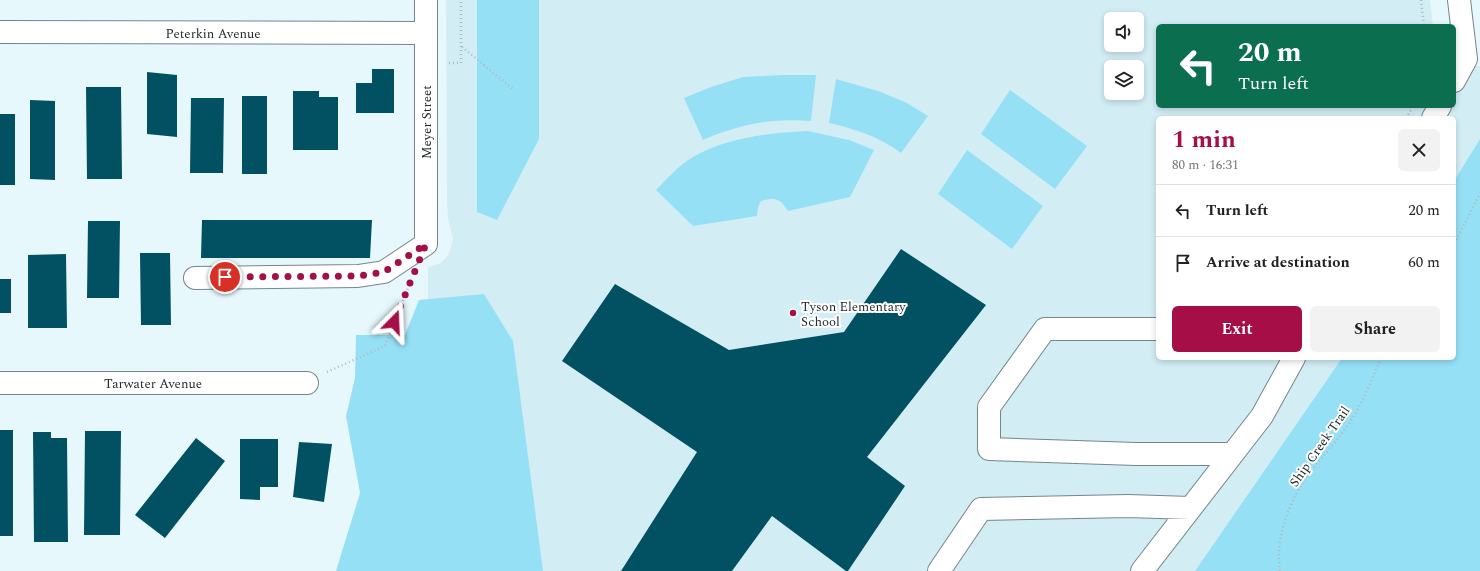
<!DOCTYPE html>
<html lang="en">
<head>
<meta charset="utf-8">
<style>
  :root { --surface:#fff; --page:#f2f2f2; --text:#202124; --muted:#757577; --line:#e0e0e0; --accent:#a50e46 }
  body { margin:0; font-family:Spectral,serif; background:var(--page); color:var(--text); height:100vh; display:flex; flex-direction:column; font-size:15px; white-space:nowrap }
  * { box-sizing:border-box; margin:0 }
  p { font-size:13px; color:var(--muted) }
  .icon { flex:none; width:22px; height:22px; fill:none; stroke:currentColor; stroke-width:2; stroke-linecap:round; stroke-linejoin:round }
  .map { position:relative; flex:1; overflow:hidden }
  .side { position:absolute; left:1156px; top:116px; width:300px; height:244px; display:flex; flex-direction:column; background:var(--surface); border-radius:6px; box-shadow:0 2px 6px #0003 }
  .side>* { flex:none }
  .hud { position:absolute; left:1156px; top:24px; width:300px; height:84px; border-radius:6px; box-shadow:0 2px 6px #0003; background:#0b6e4f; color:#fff; overflow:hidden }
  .fabs { position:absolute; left:1104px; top:12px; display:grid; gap:8px }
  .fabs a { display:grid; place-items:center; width:40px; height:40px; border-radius:6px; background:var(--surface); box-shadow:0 2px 6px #0003; font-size:20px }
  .pin { position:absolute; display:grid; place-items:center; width:34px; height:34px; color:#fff; margin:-17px; border:2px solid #fff; border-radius:50%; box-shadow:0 1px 4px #0007 }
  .me { position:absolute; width:44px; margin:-22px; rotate:21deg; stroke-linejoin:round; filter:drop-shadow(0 0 3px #0008) }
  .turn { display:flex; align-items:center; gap:14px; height:84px; padding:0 16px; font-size:18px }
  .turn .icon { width:52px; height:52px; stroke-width:2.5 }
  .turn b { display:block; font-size:28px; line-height:34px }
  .round { display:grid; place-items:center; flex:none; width:42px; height:42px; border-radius:6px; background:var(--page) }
  .summary { display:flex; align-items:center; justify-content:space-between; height:68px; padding:0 16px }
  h1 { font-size:24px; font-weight:700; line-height:30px; color:var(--accent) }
  .button { display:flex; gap:8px; margin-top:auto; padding:8px 16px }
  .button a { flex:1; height:46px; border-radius:6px; background:var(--accent); color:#fff; font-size:16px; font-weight:700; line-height:46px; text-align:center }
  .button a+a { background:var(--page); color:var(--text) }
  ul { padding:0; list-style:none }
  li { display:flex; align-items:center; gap:12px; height:52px; padding:0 16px; border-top:1px solid var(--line) }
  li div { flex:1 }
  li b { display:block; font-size:15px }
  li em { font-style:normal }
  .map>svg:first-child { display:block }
  .built { fill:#d3edf5; fill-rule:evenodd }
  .green { fill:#96e0f6 }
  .building { fill:#015162 }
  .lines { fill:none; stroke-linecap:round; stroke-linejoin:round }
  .minor-casing { stroke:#76858a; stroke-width:24 }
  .path { stroke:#acb9be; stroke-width:2.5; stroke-dasharray:1 3; stroke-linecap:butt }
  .minor { stroke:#fff; stroke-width:22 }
  .route { stroke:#a50e46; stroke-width:7; stroke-dasharray:0 12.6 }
  .poi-dot { fill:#a50e46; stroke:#fff; stroke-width:1.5 }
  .labels { text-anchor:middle; stroke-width:4; stroke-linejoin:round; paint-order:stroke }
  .street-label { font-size:13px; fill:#23292b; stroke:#fff }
  .poi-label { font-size:13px; fill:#23292b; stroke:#fff; text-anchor:start }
</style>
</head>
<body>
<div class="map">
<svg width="1480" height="571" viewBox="0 0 1480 571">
  <rect width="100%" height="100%" fill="#e7f8fd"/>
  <!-- built -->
  <path class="built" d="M446 0H1430L1433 26H1158V106H1454V61L1473 66H1480V139L1454 181V118H1158V358H1342L1195 571H427L428 267 439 264 446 258 450 250 453 239 448 218 447 202ZM1111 19H1137V45H1111ZM1111 67H1137V93H1111Z"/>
  <!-- green -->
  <path class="green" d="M477 0H539V139L497 220 477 212Z
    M783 75H816L811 121C770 118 741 124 703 140L684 98 711 87 743 77Z
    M836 79 878 91 907 103 928 116 901 153C880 137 855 129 829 123Z
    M1010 90 1087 146 1055 189 981 134Z
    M808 131 849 140 874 150 850 197 788 211C780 198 775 197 761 201L758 207 757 216 693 226 656 190C667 179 679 165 693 157 728 137 768 133 808 131Z
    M1480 139V571H1195L1342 358H1454V181Z
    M967 150 1043 206 1012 249 938 194Z
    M484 294 513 341 543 571H336L360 493 346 416 355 378 356 335H405L419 300Z"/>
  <!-- building -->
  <path class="building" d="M372 69H394V113H356V83H372Z
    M147 72 177 75V137L147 134Z
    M86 87H121L122 179H87Z
    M293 91H319V97H338V150H293Z
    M242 96H267V174H242Z
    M191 98H224L223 173H190Z
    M30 100 55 101V180L30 179Z
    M0 114H15V185H0Z
    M202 220H372L370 258H201Z
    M88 221H120L119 298H87Z
    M901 249 986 305 867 457 905 486 848 571H846L772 516 732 571H621L697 452 562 361 615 284 729 350 844 332Z
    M140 253H170L171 325H141Z
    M66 254 67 328H28V255Z
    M0 279H11V313H0Z
    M0 430H13V536H0Z
    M85 431H121L120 535H84Z
    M33 432H51V438H67L68 542H34Z
    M196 438 225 461 165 538 135 515Z
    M240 439H278V487H260V500L240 499Z
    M299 442 332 444 324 502 293 497Z"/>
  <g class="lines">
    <defs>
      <path id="minor" d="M0 32 426 33
        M1454 81 1466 59 1459 0
        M1433 118 1440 106
        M195 278 358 276 384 272 426 244V0
        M1158 329H1045L989 407V449L1136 454H1232
        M0 383H307
        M939 571 981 509 1128 506 1190 508
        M1142 571 1262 416 1294 358"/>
    </defs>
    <!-- minor casing -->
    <use href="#minor" class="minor-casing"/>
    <!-- path -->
    <path class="path" d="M1421 0 1424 26
      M462 47 513 89
      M449 63H461V0
      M1406 118 1411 110
      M1454 243 1460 233 1480 193
      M327 372 385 346 410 283
      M1280 571C1275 540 1288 505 1305 479 1320 458 1339 440 1352 419 1364 400 1372 378 1381 358"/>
    <!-- minor -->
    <use href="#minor" class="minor"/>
  </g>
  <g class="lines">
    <!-- route -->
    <path class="route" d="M225 277 358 276 384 272 426 244 394 322"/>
  </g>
  <!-- markers -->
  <circle class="poi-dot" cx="793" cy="313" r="4"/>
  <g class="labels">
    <!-- street labels -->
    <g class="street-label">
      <text x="213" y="38">Peterkin Avenue</text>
      <text transform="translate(426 122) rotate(-90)" y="5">Meyer Street</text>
      <text x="153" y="388">Tarwater Avenue</text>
      <text transform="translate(1319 446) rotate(-55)" y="5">Ship Creek Trail</text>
    </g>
    <!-- poi labels -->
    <g class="poi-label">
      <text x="801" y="311">Tyson Elementary<tspan x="801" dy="15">School</tspan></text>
    </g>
  </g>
</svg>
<div class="fabs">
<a><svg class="icon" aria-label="sound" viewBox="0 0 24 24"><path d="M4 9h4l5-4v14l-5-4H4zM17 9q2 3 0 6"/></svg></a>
<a><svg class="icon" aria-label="layers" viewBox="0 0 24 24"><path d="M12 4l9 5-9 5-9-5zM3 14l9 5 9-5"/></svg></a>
</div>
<div class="pin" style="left:225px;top:277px;background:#d93025"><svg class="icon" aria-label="arrive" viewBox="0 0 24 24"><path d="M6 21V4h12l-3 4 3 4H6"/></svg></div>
<svg class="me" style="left:394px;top:322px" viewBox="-20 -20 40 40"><path d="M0-17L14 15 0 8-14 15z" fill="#a50e46" stroke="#fff" stroke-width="4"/></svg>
<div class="hud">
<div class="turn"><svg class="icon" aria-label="left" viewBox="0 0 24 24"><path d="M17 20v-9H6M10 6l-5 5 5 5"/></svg><div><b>20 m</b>Turn left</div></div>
</div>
<section class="side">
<div class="summary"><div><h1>1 min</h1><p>80 m · 16:31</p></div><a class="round"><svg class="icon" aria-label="close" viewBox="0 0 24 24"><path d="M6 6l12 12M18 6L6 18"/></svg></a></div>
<ul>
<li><svg class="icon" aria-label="left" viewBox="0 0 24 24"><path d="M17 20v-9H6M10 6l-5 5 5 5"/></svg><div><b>Turn left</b></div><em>20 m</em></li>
<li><svg class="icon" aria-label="arrive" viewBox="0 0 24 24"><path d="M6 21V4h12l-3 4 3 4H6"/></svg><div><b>Arrive at destination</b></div><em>60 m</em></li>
</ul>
<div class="button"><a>Exit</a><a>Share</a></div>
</section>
</div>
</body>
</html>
